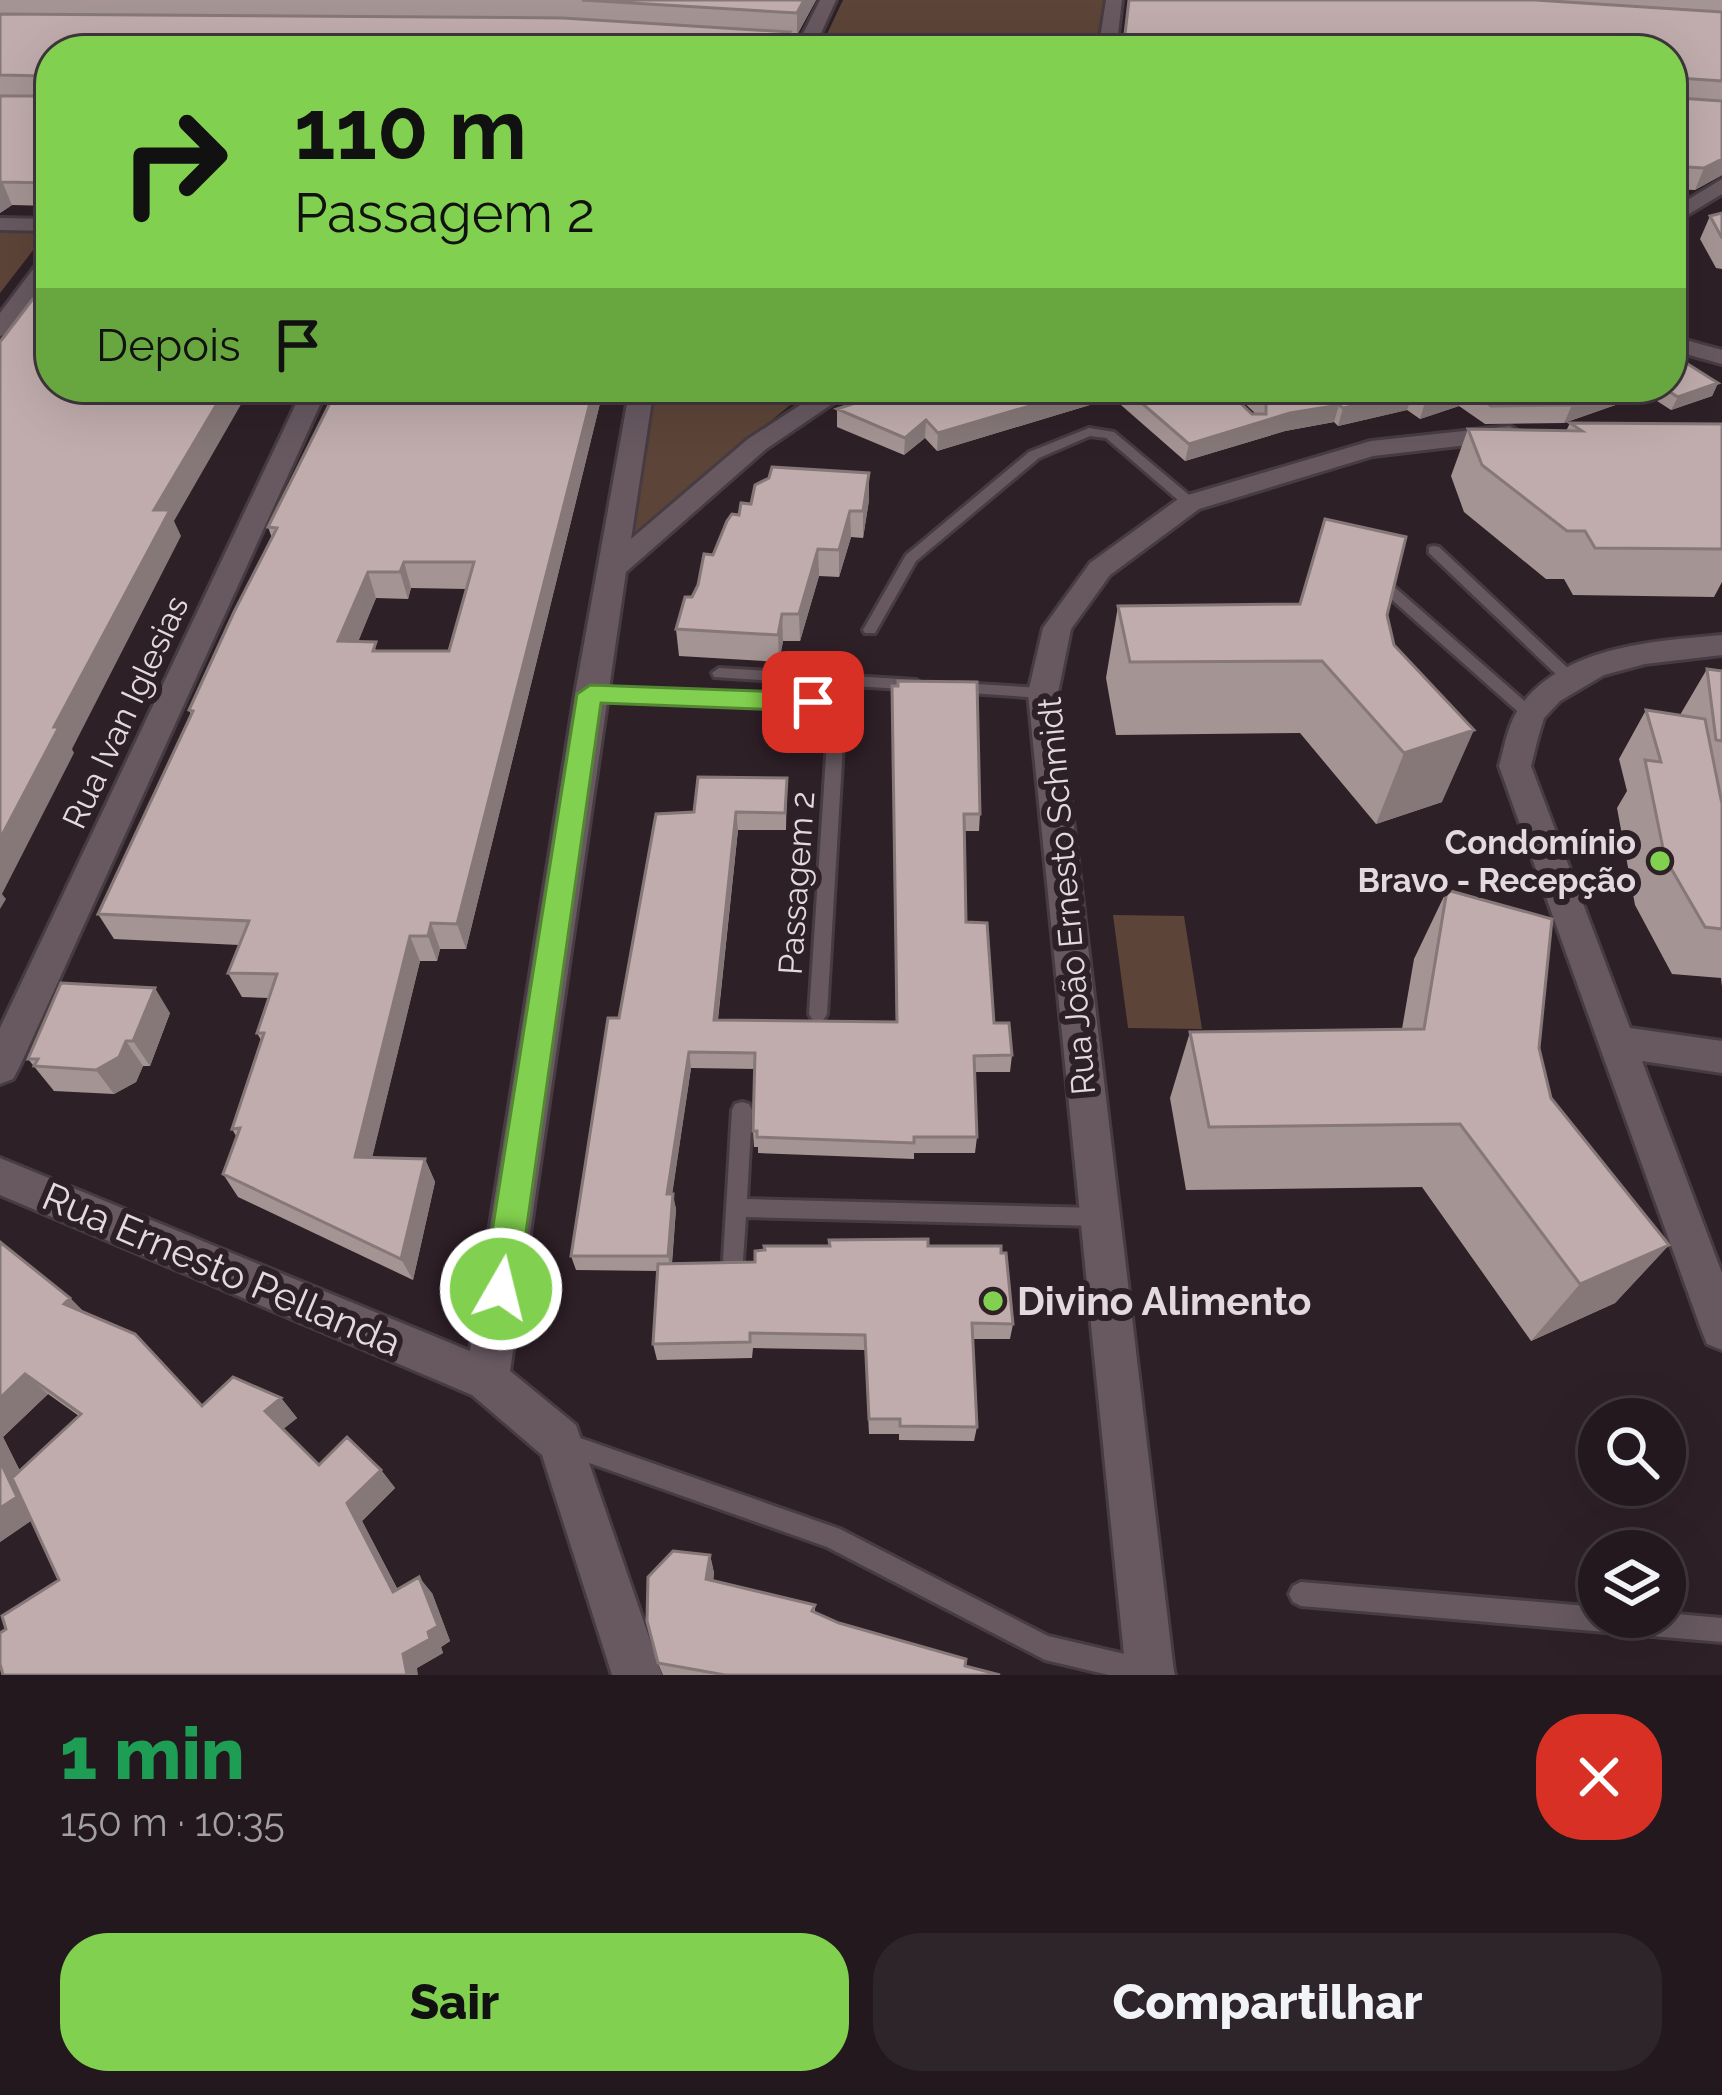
<!DOCTYPE html>
<html lang="pt">
<head>
<meta charset="utf-8">
<style>
  :root { --surface:#22181d; --page:#2e252a; --text:#f1f3f6; --muted:#a2a0a4; --line:#3f373b; --accent:#82d04f }
  body { margin:0; font-family:Raleway,sans-serif; background:var(--page); color:var(--text); height:100vh; display:flex; flex-direction:column; font-size:45px; white-space:nowrap }
  * { box-sizing:border-box; margin:0 }
  p { font-size:39px; color:var(--muted) }
  .icon { flex:none; width:66px; height:66px; fill:none; stroke:currentColor; stroke-width:2; stroke-linecap:round; stroke-linejoin:round }
  .map { position:relative; height:1675px; overflow:hidden }
  .panel { display:flex; flex-direction:column; background:var(--surface); flex:1 }
  .panel>* { flex:none }
  .banner { position:absolute; left:36px; top:36px; width:1650px; height:366px; border-radius:48px; box-shadow:0 12px 48px #0002,0 0 0 3px var(--line); background:#82d04f; color:#111; overflow:hidden }
  .buttons { position:absolute; left:1578px; top:1398px; display:grid; gap:24px }
  .buttons a { display:grid; place-items:center; width:108px; height:108px; border-radius:50%; background:var(--surface); box-shadow:0 12px 48px #0002,0 0 0 3px var(--line); font-size:60px }
  .pin { position:absolute; display:grid; place-items:center; width:102px; height:102px; color:#fff; margin:-51px; border-radius:24px; box-shadow:0 6px 18px #0006 }
  .me { position:absolute; width:132px; margin:-66px; rotate:8deg; stroke-linejoin:round; filter:drop-shadow(0 0 9px #0008) }
  .turn { display:flex; align-items:center; gap:42px; height:252px; padding:0 60px; font-size:54px }
  .turn .icon { width:156px; height:156px; stroke-width:2.5 }
  .turn b { display:block; font-size:84px; line-height:102px }
  .then { display:flex; align-items:center; height:114px; padding:0 60px; background:#0003; gap:24px; font-size:45px }
  .round { display:grid; place-items:center; flex:none; width:126px; height:126px; border-radius:48px; background:var(--page) }
  .overview { display:flex; align-items:center; justify-content:space-between; height:204px; padding:0 60px }
  h1 { font-size:72px; font-weight:800; line-height:90px; color:#1e9e55 }
  .cta { display:flex; gap:24px; margin-top:auto; padding:24px 60px }
  .cta a { flex:1; height:138px; border-radius:48px; background:var(--accent); color:#111; font-size:48px; font-weight:800; line-height:138px; text-align:center }
  .cta a+a { background:var(--page); color:var(--text) }
  .map>svg:first-child { display:block }
  .green { fill:#5d4438 }
  .lines { fill:none; stroke-linecap:round; stroke-linejoin:round }
  .lane-casing { stroke:#463c42; stroke-width:6 }
  .street-casing { stroke:#463c42; stroke-width:6 }
  .lane { fill:#685961; fill-rule:evenodd }
  .street { fill:#685961; fill-rule:evenodd }
  .wall { fill:#a59494; fill-rule:evenodd }
  .shaded-wall { fill:#867878 }
  .building { fill:#c0acac; stroke:#867878; stroke-width:3; fill-rule:evenodd }
  .route { fill:#82d04f; stroke:#548733; stroke-width:3 }
  .poi-dot { fill:#82d04f; stroke:#2e2027; stroke-width:4.5 }
  .labels { text-anchor:middle; stroke-width:12; stroke-linejoin:round; paint-order:stroke }
  .street-label { font-size:33px; fill:#e3dadf; stroke:#2e2027 }
  .poi-label { font-size:33px; font-weight:bold; fill:#e3dadf; stroke:#2e2027; text-anchor:end }
  .near-street-label { font-size:39px; fill:#e3dadf; stroke:#2e2027 }
  .near-poi-label { font-size:39px; font-weight:bold; fill:#e3dadf; stroke:#2e2027; text-anchor:start }
</style>
</head>
<body>
<div class="map">
<svg width="1722" height="1675" viewBox="0 0 1722 1675">
  <rect width="100%" height="100%" fill="#2e2027"/>
  <!-- green -->
  <path class="green" d="M843 0H1104L1095 51H819Z
    M0 226 51 227 0 293Z
    M652 387H812L629 538Z
    M1113 915 1184 916 1202 1029 1128 1028Z"/>
  <g class="lines">
    <defs>
      <path id="lane" d="M1089 428 1114 432 1195 500V506H1185L1106 438 1090 436 1039 458 916 561 875 633H865L863 630 906 555 1029 452Z
        M1434 546 1439 547 1572 672 1574 676 1572 680H1562L1429 553V547Z
        M1378 576 1383 577 1535 710 1538 714 1535 718H1525L1373 583 1371 580Z
        M719 668 916 680 924 685 916 690 714 677 712 673Z
        M959 683 1043 688 1051 693 1043 698 954 692 951 688 954 684Z
        M591 689 813 697 835 710 844 727 827 1014 824 1019 818 1022 812 1019 809 1014 828 727 824 717 810 707 586 698 583 694 586 690Z
        M742 1102 749 1104 752 1110 747 1199 1097 1208 1104 1210 1107 1217 1104 1224 1097 1226 746 1217 743 1260 740 1267 733 1270 726 1267 723 1260 732 1110 735 1104Z
        M566 1433 840 1529 1048 1636 1163 1663 1172 1666 1175 1675H1109L1045 1660 827 1547 558 1452 555 1444 558 1436Z
        M1301 1582 1599 1607V1617H1665V1613L1722 1618V1642L1301 1606 1293 1602 1289 1594 1293 1586Z"/>
      <path id="street" d="M820 0H836L813 51 745 47 736 42 745 37 800 40Z
        M1106 0H1122L1116 51H1098Z
        M1722 179V194L1671 225V210Z
        M0 218 51 219V231L0 230Z
        M51 254V276L8 334 0 336V313L43 256Z
        M1671 336 1722 350V364L1671 350Z
        M304 387H328L19 1068 13 1079 0 1084V1028Z
        M630 387H654L631 539 748 439 828 387H857L766 449 626 572 510 1371 576 1425 662 1675H612L542 1455 472 1395 0 1195V1158L470 1351 575 694Z
        M1510 426 1523 434 1519 439 1373 456 1199 509 1110 575 1071 629 1058 693 1174 1672 1126 1675 1028 693 1043 628 1090 563 1181 497 1371 441Z
        M1722 635V655L1645 664 1604 675 1560 701 1544 718 1538 738 1531 766 1630 1028 1722 1041V1073L1642 1061 1722 1273V1350L1707 1344 1701 1329 1499 766C1505 745 1508 722 1522 704 1566 646 1655 641 1722 635Z"/>
    </defs>
    <!-- lane casing -->
    <use href="#lane" class="lane-casing"/>
    <!-- street casing -->
    <use href="#street" class="street-casing"/>
    <!-- lane -->
    <use href="#lane" class="lane"/>
    <!-- street -->
    <use href="#street" class="street"/>
  </g>
  <!-- wall -->
  <path class="wall" d="M0 0H816L797 35 51 51V206L12 205 0 213Z
    M1129 0H1722V175L1695 190 1671 189V51Z
    M1722 213V269L1716 268 1700 239 1710 216Z
    M1718 383 1712 396 1671 410 1643 392 1641 396 1564 423 1485 424 1459 406 1420 419 1407 410 1338 426 1334 422 1285 431 1185 461 1113 398 937 451 925 438 904 455 837 427V409L903 387H1223L1252 414H1256L1227 387H1671Z
    M604 387 466 949H440L437 961H420L372 1157 425 1159 435 1182 413 1280 238 1197 223 1174 236 1136 232 1129 261 1040 257 1033 269 998 242 997 228 973 239 945 114 939 98 914 191 715 189 710 272 538 268 527ZM411 588 466 589 449 651H379L358 641 376 598 408 599Z
    M1570 423 1722 424V582L1714 597 1573 595 1564 579H1546L1464 512 1451 476 1468 429 1566 431Z
    M869 500 863 538 851 537 839 577 819 576 800 641H783L779 662 679 656 676 629 713 555Z
    M1118 606 1387 615 1394 645 1442 802 1376 824 1300 733 1116 735 1106 678Z
    M1707 669 1722 671V796H1720L1722 804V987L1721 978 1672 974 1635 905 1617 808 1627 791 1619 759 1646 710 1680 715Z
    M892 686 980 814 979 831H964L966 922 994 1023 1012 1055 1010 1072H975L977 1137 975 1153H914V1159L758 1153V1147H754L753 1131 755 1069 691 1068 672 1194 676 1209 672 1264 755 1262 928 1246 1013 1324 1010 1339H973L977 1427 974 1441 899 1440V1434H869L865 1350 753 1348 752 1358 657 1360 653 1344 658 1271 576 1270 571 1256 619 1018 694 812 787 778 786 830H738L718 1020 896 1022Z
    M1447 890 1539 1048 1551 1098 1669 1245 1615 1303 1531 1341 1422 1187 1186 1190 1170 1098 1190 1032 1402 1029 1414 959Z
    M170 1013 150 1066H143L136 1082 114 1094 54 1091 28 1059Z
    M0 1242 70 1298 84 1312 202 1406 281 1398 297 1418 283 1429 319 1465 381 1470 395 1488 362 1521 398 1590 432 1593 450 1641 441 1647 443 1653 417 1668 6 1629 59 1580 32 1520 0 1542ZM48 1394 79 1416 20 1471 3 1437Z
    M710 1555 714 1573 713 1581 815 1605V1612L839 1623 965 1666 1000 1675H663L658 1663Z"/>
  <!-- shaded-wall -->
  <path class="shaded-wall" d="M804 0H816L797 35V13Z
    M790 32 791 51H780Z
    M1722 159V175L1695 190 1704 168Z
    M2 181 12 205 0 213V182Z
    M1718 383 1712 396 1671 410 1678 397Z
    M227 387H251L174 521 181 536 72 749 74 753 2 894 6 899 0 909V839L54 727 154 510Z
    M594 387H604L466 949 457 924Z
    M1094 387H1114L1113 398 937 451 938 433Z
    M1625 387H1646L1641 396 1564 423 1572 405Z
    M1465 388 1459 406 1420 419 1425 402Z
    M1413 393 1407 410 1338 426 1343 408Z
    M1339 405 1334 422 1285 431 1185 461 1189 444 1290 413Z
    M926 420 925 438 904 455 905 438Z
    M869 473V500L863 538V511Z
    M850 511 851 537 839 577V550Z
    M818 549 819 576 800 641 799 614Z
    M404 562 411 588 408 599 400 572Z
    M368 572 376 598 348 667 338 641Z
    M782 614 783 641 779 662 778 635Z
    M1474 730 1442 802 1376 824 1404 753Z
    M736 812 738 830 716 1036 714 1020Z
    M431 923 440 949 437 961 428 936Z
    M410 936 420 961 367 1179 355 1157Z
    M155 988 170 1013 150 1066 133 1041Z
    M126 1041 143 1066 136 1082 114 1094 96 1070Z
    M689 1052 691 1068 670 1209 667 1194Z
    M425 1159 435 1182 413 1280 401 1259Z
    M673 1194 676 1209 671 1271 668 1256Z
    M1669 1245 1615 1303 1531 1341 1580 1284Z
    M70 1298 91 1320 64 1304Z
    M25 1374 48 1394 3 1437 41 1514 0 1542V1398Z
    M281 1398 297 1418 281 1431 265 1411Z
    M381 1470 395 1488 362 1521 407 1608 393 1592 347 1503Z
    M710 1555 714 1573 711 1597 706 1579Z
    M419 1577 432 1593 450 1641 441 1647 443 1653 417 1668 418 1675H407L403 1654Z"/>
  <!-- building -->
  <path class="building" d="M582 0H804L797 13Z
    M1129 0H1535L1722 12V81L1680 78 1675 94 1679 98 1722 101V159L1704 168 1671 166V51H1123Z
    M0 14 563 18 790 32 780 51H51V183L0 182V96H42L46 91 45 76 0 75Z
    M1722 213V238L1710 216Z
    M51 283V387H227L154 510H170L54 727H59L0 839V342L32 300Z
    M1675 356 1718 383 1678 397 1662 387H1671V357Z
    M338 387H594L457 924 431 923 428 936H410L355 1157 425 1159 401 1259 223 1174 240 1128 232 1129 264 1033H257L277 974 228 973 249 921 98 914 193 711 189 710 234 612 277 528 268 527ZM404 562H474L449 651H373L376 642 338 641 368 572H400Z
    M903 387H1094L938 433 926 420 905 438 837 409Z
    M1123 387H1223L1252 414H1266V401L1250 387H1625L1572 405 1491 406 1465 388 1425 402 1413 393 1343 408 1339 405 1290 413 1189 444Z
    M1570 423 1722 424V549L1595 548 1585 531H1567L1482 465 1468 429 1582 431Z
    M772 467 869 473 863 511H850L839 550 818 549 799 614H782L778 635 676 629 685 597H692L698 585 704 554 713 555 727 521 732 514 739 515 741 503 751 504 755 485 769 478Z
    M1325 519 1406 537 1387 615 1394 645 1474 730 1404 753 1322 661 1130 662 1118 606 1300 604Z
    M1707 669 1722 671V741L1716 740Z
    M898 681 977 682 980 814H964L966 922 987 923 994 1023H1009L1012 1055 974 1056 977 1137H914V1143L757 1137V1131H753L755 1053 689 1052 667 1194H673L668 1256H571L608 1018H619L656 814 694 812 698 777 787 778 785 813 736 812 714 1020 897 1022 892 686H898Z
    M1646 710 1705 719 1722 804V929L1705 927 1665 858 1645 760 1661 762Z
    M1447 890 1552 919 1539 1048 1551 1098 1669 1245 1580 1284 1460 1124 1209 1127 1190 1032 1424 1029Z
    M61 983 155 988 133 1041H126L119 1057 96 1070 34 1066 38 1059H28Z
    M928 1239V1246H1001V1253H1006L1013 1324 972 1323 977 1427 900 1426V1419H869L865 1335 750 1333V1342L653 1344 658 1264 755 1262V1251L765 1250 764 1246H830L829 1240Z
    M0 1242 70 1298 64 1304 135 1334 202 1406 233 1377 281 1398 265 1411 319 1465 347 1437 381 1470 347 1503 393 1592 419 1577 438 1626 428 1632 430 1639 403 1654 407 1675H3L0 1664V1633L6 1629 2 1616 59 1580 12 1478 81 1414 25 1374 0 1398Z
    M0 1461 17 1497 0 1508Z
    M673 1551 710 1555 706 1579 815 1605 812 1611 839 1623 966 1659 965 1666 1000 1675H725L658 1663 647 1621 648 1577Z"/>
  <!-- route -->
  <path class="route" d="M590 685 813 693 825 702 813 711 601 703 518 1289 513 1300 501 1305 488 1300 483 1289 577 694Z"/>
  <!-- markers -->
  <g class="poi-dot">
    <circle cx="1660" cy="861" r="12"/>
    <circle cx="993" cy="1301" r="12"/>
  </g>
  <g class="labels">
    <!-- street labels -->
    <g class="street-label">
      <text transform="translate(125 712) rotate(-65)" y="12">Rua Ivan Iglesias</text>
      <text transform="translate(796 883) rotate(-86)" y="12">Passagem 2</text>
      <text transform="translate(1066 896) rotate(-95)" y="12">Rua João Ernesto Schmidt</text>
    </g>
    <!-- poi labels -->
    <g class="poi-label">
      <text x="1636" y="854">Condomínio<tspan x="1636" dy="38">Bravo - Recepção</tspan></text>
    </g>
    <!-- near-street labels -->
    <g class="near-street-label">
      <text transform="translate(222 1269) rotate(23)" y="14">Rua Ernesto Pellanda</text>
    </g>
    <!-- near-poi labels -->
    <g class="near-poi-label">
      <text x="1017" y="1315">Divino Alimento</text>
    </g>
  </g>
</svg>
<div class="buttons">
<a><svg class="icon" aria-label="search" viewBox="0 0 24 24"><circle cx="10" cy="10" r="6"/><path d="M15 15l6 6"/></svg></a>
<a><svg class="icon" aria-label="layers" viewBox="0 0 24 24"><path d="M12 4l9 5-9 5-9-5zM3 14l9 5 9-5"/></svg></a>
</div>
<div class="pin" style="left:813px;top:702px;background:#d93025"><svg class="icon" aria-label="arrive" viewBox="0 0 24 24"><path d="M6 21V4h12l-3 4 3 4H6"/></svg></div>
<svg class="me" style="left:501px;top:1289px" viewBox="-20 -20 40 40"><circle r="17" fill="#82d04f" stroke="#fff" stroke-width="3"/><path d="M0-11L8 9 0 5-8 9z" fill="#fff"/></svg>
<div class="banner">
<div class="turn"><svg class="icon" aria-label="right" viewBox="0 0 24 24"><path d="M7 20v-9h11M14 6l5 5-5 5"/></svg><div><b>110 m</b>Passagem 2</div></div>
<div class="then">Depois<svg class="icon" aria-label="arrive" viewBox="0 0 24 24"><path d="M6 21V4h12l-3 4 3 4H6"/></svg></div>
</div>
</div>
<section class="panel">
<div class="overview"><div><h1>1 min</h1><p>150 m · 10:35</p></div><a class="round" style="background:#d93025;color:#fff"><svg class="icon" aria-label="close" viewBox="0 0 24 24"><path d="M6 6l12 12M18 6L6 18"/></svg></a></div>
<div class="cta"><a>Sair</a><a>Compartilhar</a></div>
</section>
</body>
</html>
